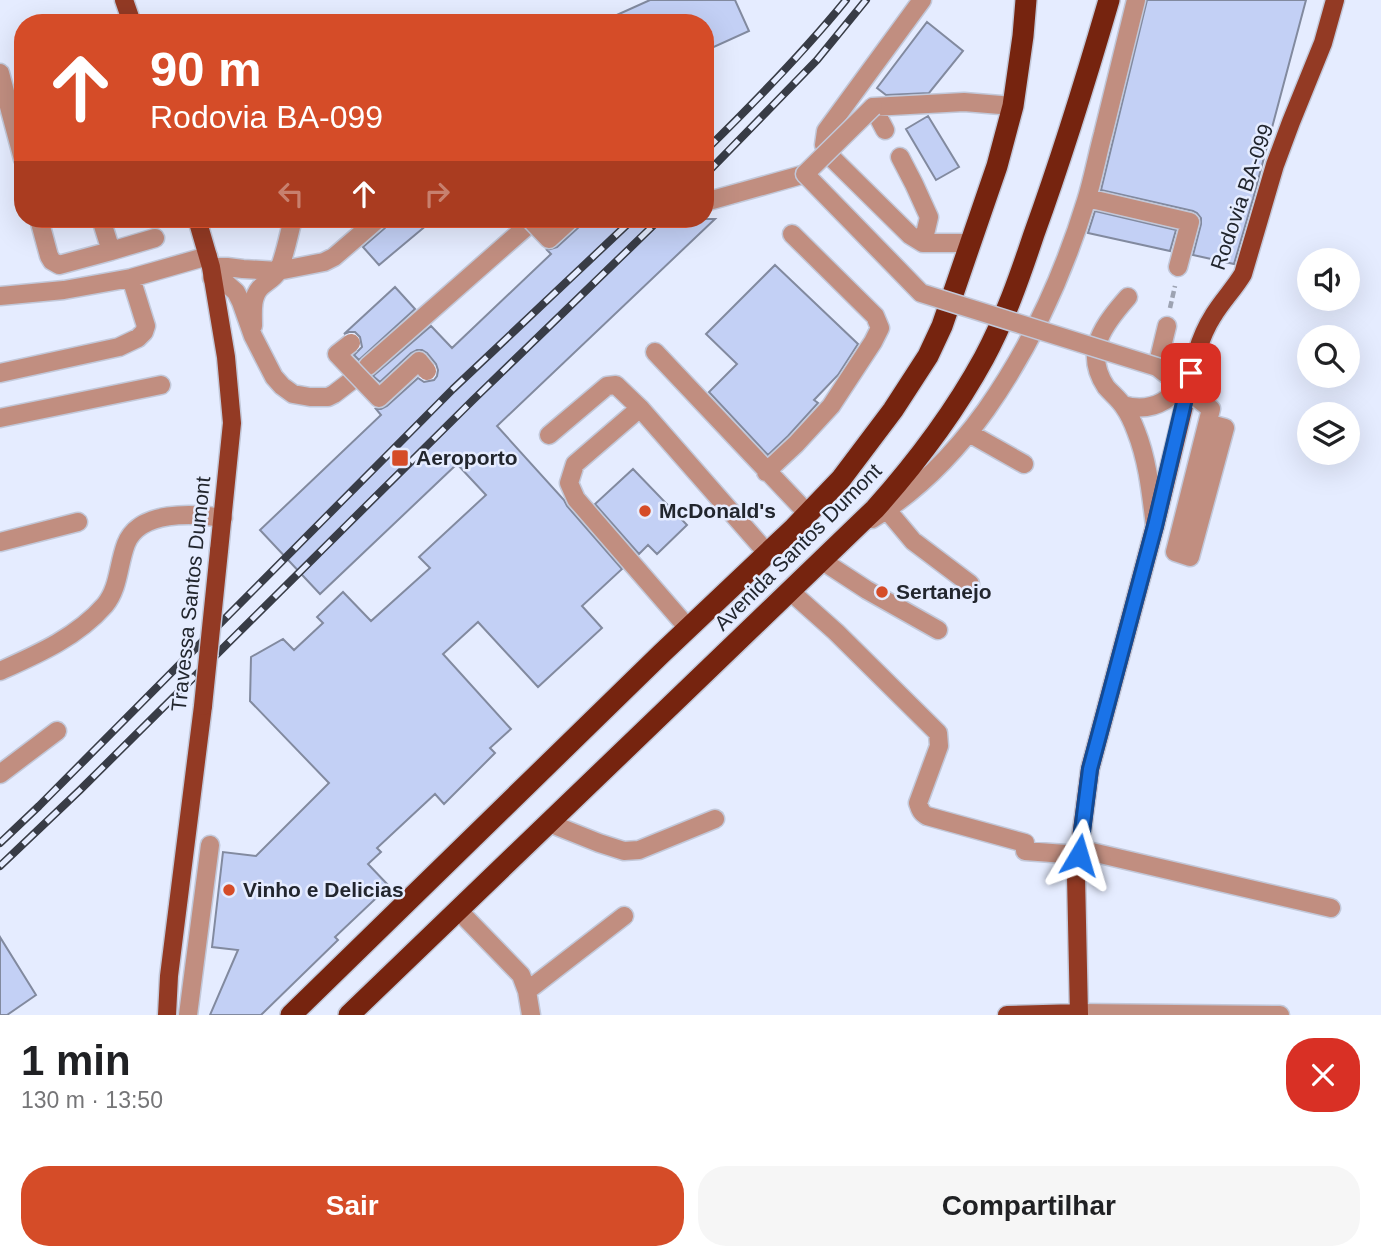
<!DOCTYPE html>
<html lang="pt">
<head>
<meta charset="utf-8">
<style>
  :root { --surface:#fff; --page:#f6f6f6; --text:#202124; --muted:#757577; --accent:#d54c28 }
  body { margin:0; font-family:Arial,sans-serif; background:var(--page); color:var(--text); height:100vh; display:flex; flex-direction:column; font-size:26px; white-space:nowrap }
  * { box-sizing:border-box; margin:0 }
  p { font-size:23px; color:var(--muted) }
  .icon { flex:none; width:38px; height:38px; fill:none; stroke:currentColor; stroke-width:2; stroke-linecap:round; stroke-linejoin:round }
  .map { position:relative; height:1015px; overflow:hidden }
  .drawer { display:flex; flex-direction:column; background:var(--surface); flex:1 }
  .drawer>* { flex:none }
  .top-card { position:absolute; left:14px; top:14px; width:700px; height:214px; border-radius:28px; box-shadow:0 7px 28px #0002; background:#d54c28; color:#fff; overflow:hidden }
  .controls { position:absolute; left:1297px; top:248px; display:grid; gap:14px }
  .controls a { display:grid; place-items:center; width:63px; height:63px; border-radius:50%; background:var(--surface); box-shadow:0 7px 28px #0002; font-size:35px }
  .pin { position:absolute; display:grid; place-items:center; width:60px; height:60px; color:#fff; margin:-30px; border-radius:14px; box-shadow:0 4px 10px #0006 }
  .me { position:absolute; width:77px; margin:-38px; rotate:7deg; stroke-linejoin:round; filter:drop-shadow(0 0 5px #0008) }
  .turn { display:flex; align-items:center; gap:24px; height:147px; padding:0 21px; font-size:32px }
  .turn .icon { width:91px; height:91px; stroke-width:2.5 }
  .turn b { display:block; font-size:49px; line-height:60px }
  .lanes { display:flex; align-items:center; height:66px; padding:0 21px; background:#0003; justify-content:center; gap:35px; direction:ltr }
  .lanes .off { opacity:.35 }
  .round { display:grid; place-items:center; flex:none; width:74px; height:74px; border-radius:28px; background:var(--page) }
  .overview { display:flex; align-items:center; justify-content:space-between; height:119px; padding:0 21px }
  h1 { font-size:42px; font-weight:800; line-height:52px }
  .action { display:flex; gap:14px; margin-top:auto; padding:14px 21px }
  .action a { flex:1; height:80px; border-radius:28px; background:var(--accent); color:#fff; font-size:28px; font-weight:800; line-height:80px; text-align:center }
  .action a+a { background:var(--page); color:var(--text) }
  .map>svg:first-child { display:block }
  .building { fill:#c3d0f5; stroke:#828a9f; stroke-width:2 }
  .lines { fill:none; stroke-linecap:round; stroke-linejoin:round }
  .minor-casing { stroke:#c2c8d9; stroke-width:21 }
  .major-casing { stroke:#c2c8d9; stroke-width:21 }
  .highway-casing { stroke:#c2c8d9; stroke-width:24 }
  .path { stroke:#9da3b2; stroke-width:4.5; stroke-dasharray:7 3.5; stroke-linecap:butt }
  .minor { stroke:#c18e80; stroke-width:18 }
  .major { stroke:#933a24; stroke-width:18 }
  .highway { stroke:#76240f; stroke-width:21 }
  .rail-casing { stroke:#383c46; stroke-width:8 }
  .rail { stroke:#e5ecff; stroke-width:5; stroke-dasharray:16; stroke-linecap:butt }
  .minor-bridge-casing { stroke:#c2c8d9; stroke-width:21; stroke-linecap:butt }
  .major-bridge-casing { stroke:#c2c8d9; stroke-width:21; stroke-linecap:butt }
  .minor-bridge { stroke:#c18e80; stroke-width:18 }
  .major-bridge { stroke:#933a24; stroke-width:18 }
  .route-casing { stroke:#114b97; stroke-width:18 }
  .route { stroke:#1a73e8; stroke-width:12 }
  .poi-dot { fill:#d54c28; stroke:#e5ecff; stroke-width:2.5 }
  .labels { text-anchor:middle; stroke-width:5; stroke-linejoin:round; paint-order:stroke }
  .street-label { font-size:21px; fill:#22262e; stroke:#e5ecff }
  .poi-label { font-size:21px; font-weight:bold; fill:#22262e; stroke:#e5ecff; text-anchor:start }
</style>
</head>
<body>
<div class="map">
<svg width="1381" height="1015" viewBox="0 0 1381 1015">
  <rect width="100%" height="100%" fill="#e5ecff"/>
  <!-- building -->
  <path class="building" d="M650 0H735L749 31 705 51V23H599Z
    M1147 0H1306L1253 199 1234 264 1193 255 1201 224V218L1197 213 1193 211 1101 190Z
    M927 22 963 51 929 93 886 95 877 88Z
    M928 116 959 167 936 180 906 129Z
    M1095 211 1176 230 1170 251 1088 233Z
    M389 219H434L379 265 363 247 385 228Z
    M582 219H715L497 426 564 500 567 506 622 569 582 606 602 628 538 687 478 622 443 654 511 729 490 748 495 753 444 804 435 794 377 848 381 852 368 864 389 886 335 937 338 940 261 1015H210L238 950 212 947 223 852 256 856 329 783 250 701 251 657 283 639 294 650 323 623 317 617 343 592 371 621 430 568 419 557 486 495 457 464 320 594 260 530 381 415 376 409H381L387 406 418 378 424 382 434 380 437 376 438 370 436 364 427 353 422 350H417L411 353 380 382 373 376 431 326 452 348 551 254 547 250 557 247 579 227Z
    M775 265 858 344 838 375 814 400 818 403 788 436 768 455 709 392 737 364 706 334Z
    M395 287 415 309 359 360 354 355 362 347 360 337 355 332H349L344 334Z
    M633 469 687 525 657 554 648 545 639 554 595 504Z
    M0 937 36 995 7 1015H0Z"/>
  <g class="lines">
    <defs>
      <path id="minor" d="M922 0 826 131 824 145 832 158 910 235 923 243H971
        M0 73 23 159
        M885 130 873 107 964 102 1013 106
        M900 157 914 184 929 217 923 243
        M1087 198 1190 222 1178 267
        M705 202 805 174
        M39 219 49 256 52 261 59 265 111 251 101 219
        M111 251 155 238
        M211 267H227L243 269 278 271 324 262 334 257 378 219
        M212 278 227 284 236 292 241 302 253 336 274 377 282 386 293 394 310 397H328L334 394 351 381
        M0 296 64 290 131 278 208 256
        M1128 297C1105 323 1082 351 1106 387 1112 394 1119 399 1124 407 1129 414 1133 423 1136 431 1148 461 1151 494 1155 526
        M253 326C253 313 251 298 260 288 266 282 273 279 277 273 284 261 289 233 293 219
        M655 352 808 514
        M368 366 526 227
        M1157 367 1167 326
        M0 373 119 347 138 338 144 332 146 326 131 278
        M1123 405C1153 414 1174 398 1190 375
        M640 408 575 464 569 483 576 499 688 628
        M0 418 161 385
        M969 433 1024 464
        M549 435 607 386 616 385 640 408 768 554
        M766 472 796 444 831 406 873 342 880 328 875 316 792 234
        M887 510 913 541 970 584
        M872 519C917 492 955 453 986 410 1031 346 1063 276 1086 201 1093 179 1097 156 1103 134 1114 89 1125 45 1136 0
        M0 542 78 522
        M821 560 867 590 938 630
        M790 591 836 632 938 733 939 746 918 803C920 809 921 813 927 816L1025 843V851L1079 855
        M0 671C38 654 77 637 105 605 119 588 118 565 126 544 139 510 193 513 223 518
        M0 774 57 731
        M549 823 599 843 624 851 639 850 715 819
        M1079 849 1331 908
        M458 910 521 975 527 991 531 1015
        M527 991 624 916
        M1079 1013 1280 1015
        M188 1015 210 845"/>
      <path id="major" d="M124 0 132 23
        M197 219 211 267 226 357 232 423 219 551
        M167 1015 169 976 203 706
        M1007 1015 1079 1013
        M1079 1015 1076 876 1090 769 1155 526 1197 352C1201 339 1206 327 1213 316 1222 301 1234 289 1243 274L1275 165 1291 122 1323 43 1335 0"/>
      <path id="highway" d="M291 1015 661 654 794 528 841 479 893 410 928 356 942 326 997 166 1013 106 1023 36 1026 0
        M349 1015 875 509C917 462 954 413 984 358 1005 319 1020 276 1034 234 1062 157 1086 79 1109 0"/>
    </defs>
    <!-- minor casing -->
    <use href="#minor" class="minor-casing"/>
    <!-- major casing -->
    <use href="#major" class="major-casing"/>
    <!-- highway casing -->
    <use href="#highway" class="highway-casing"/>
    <!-- path -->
    <path class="path" d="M1170 308 1175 286"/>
    <!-- minor -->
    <use href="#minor" class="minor"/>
    <!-- major -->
    <use href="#major" class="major"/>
    <!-- highway -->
    <use href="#highway" class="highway"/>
    <defs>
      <path id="rail" d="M705 151C755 102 802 54 846 0
        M705 175 817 60 866 0
        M0 843 39 806 453 389 633 219
        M0 866 80 790 473 400 660 219"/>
    </defs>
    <!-- rail casing -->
    <use href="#rail" class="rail-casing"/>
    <!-- rail -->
    <use href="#rail" class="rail"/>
    <defs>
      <path id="minor-bridge" d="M873 107 805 174 921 293 1157 367 1211 409 1175 552 1190 557 1225 428 1214 425 1185 537
        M530 219 549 239 571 219
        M351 343 337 354 379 398 419 361 427 371"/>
      <path id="major-bridge" d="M203 706 219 551"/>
    </defs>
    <!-- minor-bridge casing -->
    <use href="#minor-bridge" class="minor-bridge-casing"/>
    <!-- major-bridge casing -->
    <use href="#major-bridge" class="major-bridge-casing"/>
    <!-- minor-bridge -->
    <use href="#minor-bridge" class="minor-bridge"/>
    <!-- major-bridge -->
    <use href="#major-bridge" class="major-bridge"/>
  </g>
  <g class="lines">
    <defs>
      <path id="route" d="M1079 855 1090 769 1155 526 1191 373"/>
    </defs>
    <!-- route casing -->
    <use href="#route" class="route-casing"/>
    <!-- route -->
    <use href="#route" class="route"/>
  </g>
  <!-- markers -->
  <g class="poi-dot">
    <rect x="391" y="449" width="18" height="18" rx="3.5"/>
    <circle cx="645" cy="511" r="7"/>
    <circle cx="882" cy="592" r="7"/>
    <circle cx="229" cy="890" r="7"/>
  </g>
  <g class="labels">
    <!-- street labels -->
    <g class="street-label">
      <text transform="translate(1242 197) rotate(-71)" y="7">Rodovia BA-099</text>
      <text transform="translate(798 547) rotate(-45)" y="7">Avenida Santos Dumont</text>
      <text transform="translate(191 594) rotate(-84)" y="7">Travessa Santos Dumont</text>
    </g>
    <!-- poi labels -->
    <g class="poi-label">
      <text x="416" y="465">Aeroporto</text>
      <text x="659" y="518">McDonald's</text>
      <text x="896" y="599">Sertanejo</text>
      <text x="243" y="897">Vinho e Delicias</text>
    </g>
  </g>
</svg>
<div class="controls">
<a><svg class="icon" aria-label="sound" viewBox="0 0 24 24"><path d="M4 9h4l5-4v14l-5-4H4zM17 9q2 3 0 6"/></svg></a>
<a><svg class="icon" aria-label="search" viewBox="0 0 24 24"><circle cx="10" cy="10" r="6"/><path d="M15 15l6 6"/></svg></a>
<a><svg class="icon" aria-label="layers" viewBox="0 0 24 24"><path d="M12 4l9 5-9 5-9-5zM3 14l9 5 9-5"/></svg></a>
</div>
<div class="pin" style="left:1191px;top:373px;background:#d93025"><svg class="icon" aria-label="arrive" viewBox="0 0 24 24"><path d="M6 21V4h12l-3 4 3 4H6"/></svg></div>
<svg class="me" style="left:1079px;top:855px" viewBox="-20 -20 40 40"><path d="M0-17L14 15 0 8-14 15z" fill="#1a73e8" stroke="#fff" stroke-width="4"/></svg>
<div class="top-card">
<div class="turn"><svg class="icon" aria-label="ahead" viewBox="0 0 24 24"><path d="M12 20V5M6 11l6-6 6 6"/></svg><div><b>90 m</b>Rodovia BA-099</div></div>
<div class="lanes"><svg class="icon off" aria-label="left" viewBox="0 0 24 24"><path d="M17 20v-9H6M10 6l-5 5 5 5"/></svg><svg class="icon" aria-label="ahead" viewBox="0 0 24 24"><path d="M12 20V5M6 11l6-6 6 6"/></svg><svg class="icon off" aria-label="right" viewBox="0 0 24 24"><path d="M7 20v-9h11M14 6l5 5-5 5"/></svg></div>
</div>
</div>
<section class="drawer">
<div class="overview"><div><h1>1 min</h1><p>130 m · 13:50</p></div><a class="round" style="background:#d93025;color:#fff"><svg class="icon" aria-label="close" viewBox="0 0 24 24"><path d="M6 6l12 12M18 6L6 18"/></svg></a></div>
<div class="action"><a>Sair</a><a>Compartilhar</a></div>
</section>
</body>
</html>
